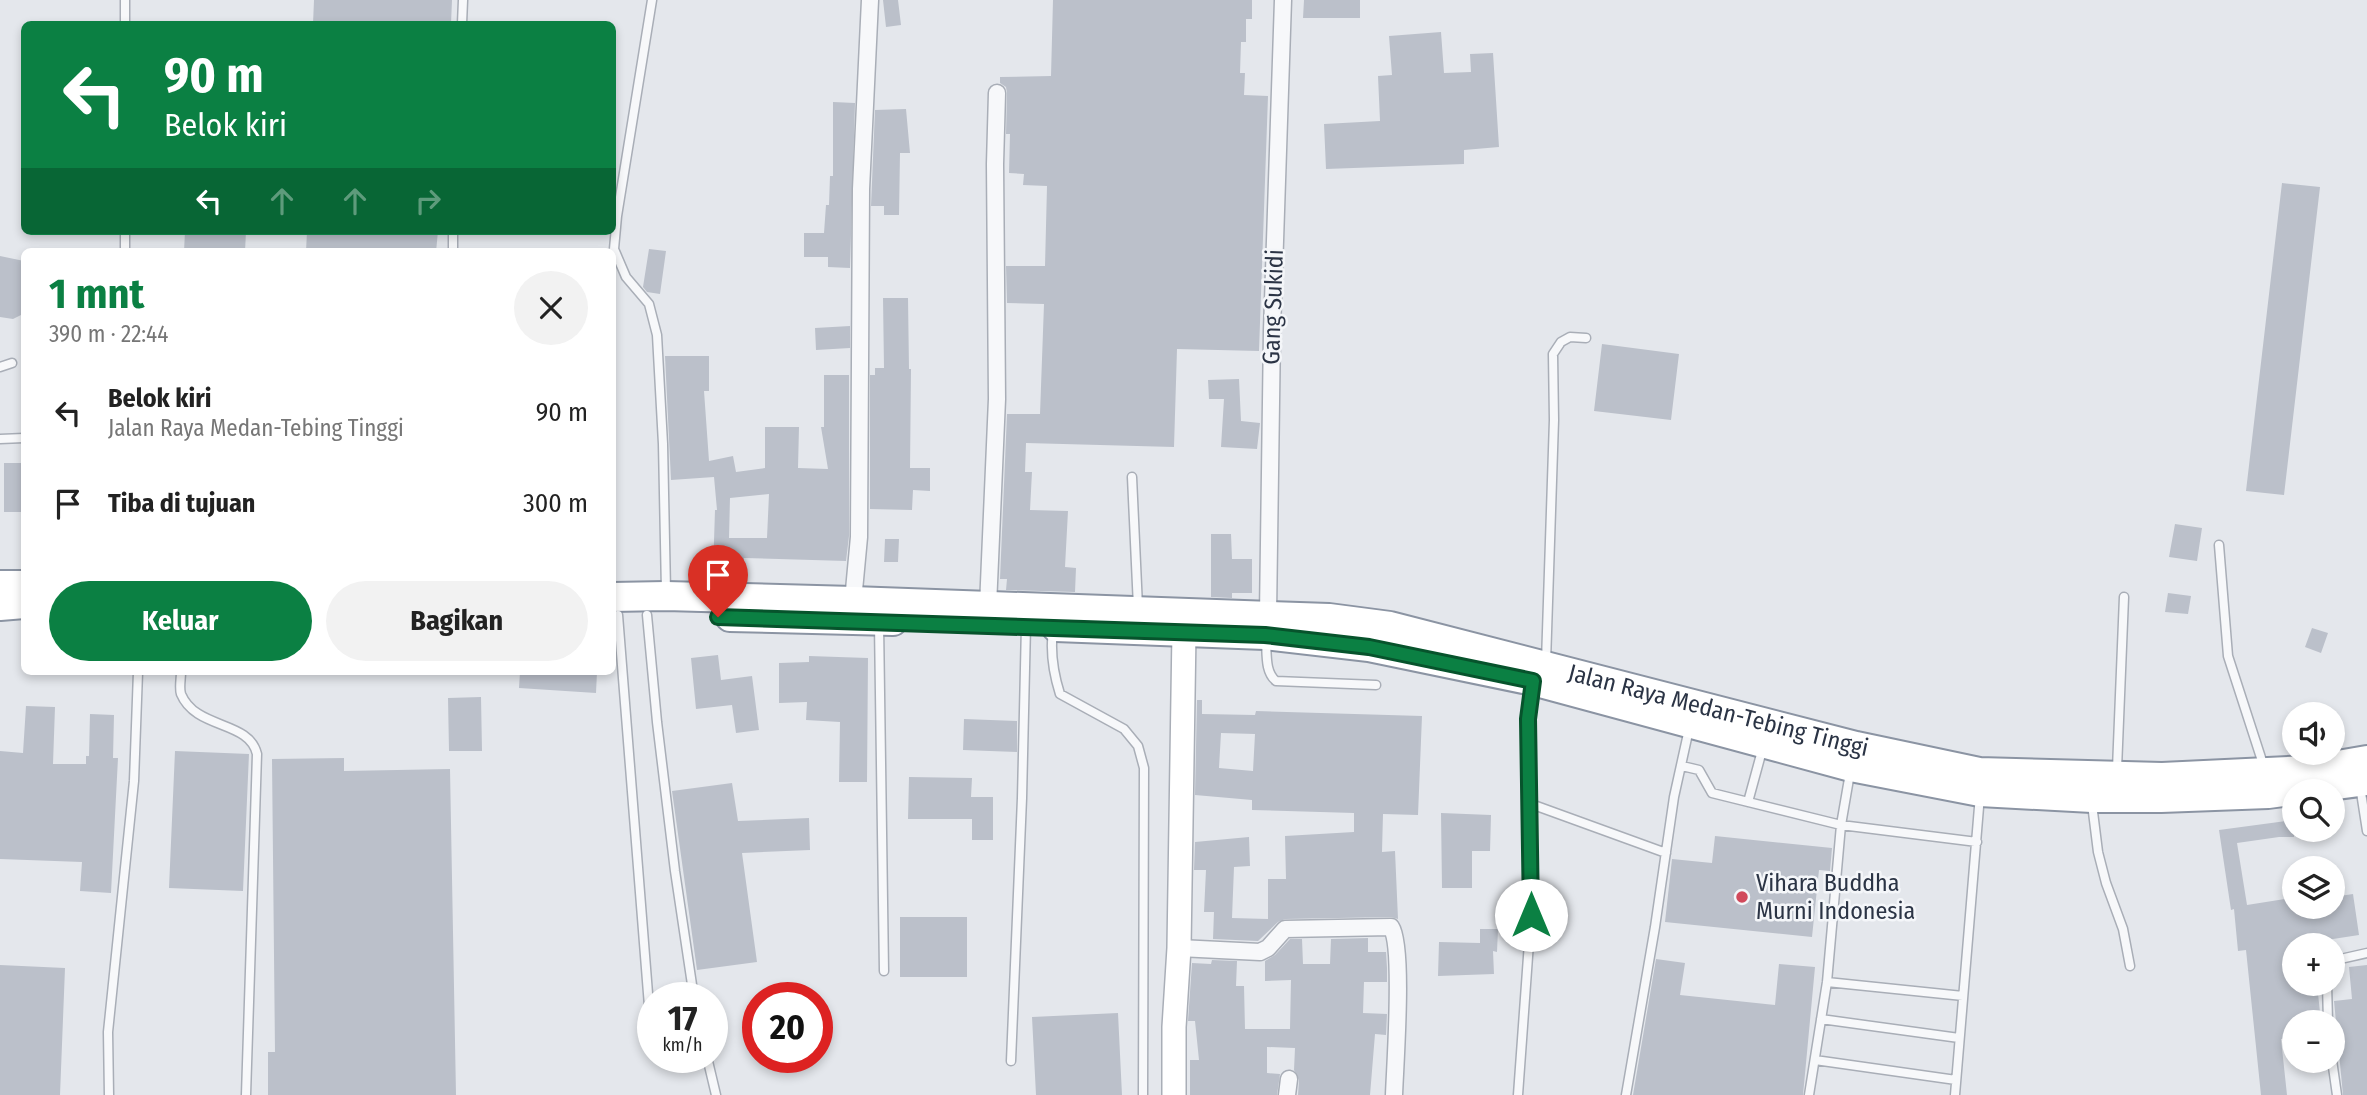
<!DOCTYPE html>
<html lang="id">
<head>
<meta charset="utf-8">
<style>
  :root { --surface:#fff; --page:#f2f2f2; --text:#222; --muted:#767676; --accent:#0b8043 }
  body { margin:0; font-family:"Fira Sans Condensed",sans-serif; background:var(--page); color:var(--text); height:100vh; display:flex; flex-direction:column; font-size:26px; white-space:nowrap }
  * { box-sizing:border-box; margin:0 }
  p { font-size:23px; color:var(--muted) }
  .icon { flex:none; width:38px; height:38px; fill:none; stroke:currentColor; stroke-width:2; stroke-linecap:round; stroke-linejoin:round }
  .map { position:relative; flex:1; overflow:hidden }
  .sheet { position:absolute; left:21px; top:248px; width:595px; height:427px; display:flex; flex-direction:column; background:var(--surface); border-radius:10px; box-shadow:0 4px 10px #0003 }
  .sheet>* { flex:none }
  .hud { position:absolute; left:21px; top:21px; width:595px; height:214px; border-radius:10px; box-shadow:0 4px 10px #0003; background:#0b8043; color:#fff; overflow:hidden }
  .fabs { position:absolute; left:2282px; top:702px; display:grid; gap:14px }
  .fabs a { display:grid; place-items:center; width:63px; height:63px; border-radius:50%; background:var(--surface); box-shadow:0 4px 10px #0003; font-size:35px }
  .speed { position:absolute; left:637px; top:982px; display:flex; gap:14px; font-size:35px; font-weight:700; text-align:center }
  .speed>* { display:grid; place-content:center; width:91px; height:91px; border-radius:50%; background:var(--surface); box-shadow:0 4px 10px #0003; line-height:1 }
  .speed small { font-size:18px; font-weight:400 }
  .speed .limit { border:10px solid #d22; background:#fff; color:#111 }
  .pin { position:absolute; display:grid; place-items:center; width:60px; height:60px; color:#fff; margin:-72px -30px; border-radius:50% 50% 50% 0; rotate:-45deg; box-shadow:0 0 7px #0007 }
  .pin .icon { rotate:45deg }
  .me { position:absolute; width:77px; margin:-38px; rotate:0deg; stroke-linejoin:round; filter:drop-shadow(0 0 5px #0008) }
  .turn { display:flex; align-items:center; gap:24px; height:147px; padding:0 28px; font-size:32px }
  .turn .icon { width:91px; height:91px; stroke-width:2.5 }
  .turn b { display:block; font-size:49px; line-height:60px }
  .lanes { display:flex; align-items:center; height:66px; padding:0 28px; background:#0003; justify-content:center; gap:35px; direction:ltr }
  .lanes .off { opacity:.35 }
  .round { display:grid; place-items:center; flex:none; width:74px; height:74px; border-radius:37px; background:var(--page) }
  .headline { display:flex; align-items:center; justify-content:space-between; height:119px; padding:0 28px }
  h1 { font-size:42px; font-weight:700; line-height:52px; color:var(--accent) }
  .button { display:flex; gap:14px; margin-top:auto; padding:14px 28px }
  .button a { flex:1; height:80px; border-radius:42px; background:var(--accent); color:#fff; font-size:28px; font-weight:700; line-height:80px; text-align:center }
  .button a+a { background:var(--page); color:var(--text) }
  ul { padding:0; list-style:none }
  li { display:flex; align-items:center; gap:21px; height:91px; padding:0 28px }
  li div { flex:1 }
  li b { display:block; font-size:26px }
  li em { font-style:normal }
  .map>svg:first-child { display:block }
  .building { fill:#bbc0ca; fill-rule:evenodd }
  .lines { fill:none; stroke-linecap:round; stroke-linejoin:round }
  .lane-casing { stroke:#a9aeb7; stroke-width:11 }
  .street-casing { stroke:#a9aeb7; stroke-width:19 }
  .secondary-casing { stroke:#a9aeb7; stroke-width:26 }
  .highway-casing { stroke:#8b94a3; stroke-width:32 }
  .lane { stroke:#f7f8fa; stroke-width:8 }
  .street { stroke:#f7f8fa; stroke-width:16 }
  .secondary { stroke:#fff; stroke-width:23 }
  .highway { stroke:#fff; stroke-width:28 }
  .route-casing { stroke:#07532c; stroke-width:18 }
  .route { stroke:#0b8043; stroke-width:12 }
  .poi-dot { fill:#d1495b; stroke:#f4f6f9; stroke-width:2.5 }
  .labels { text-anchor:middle; stroke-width:5; stroke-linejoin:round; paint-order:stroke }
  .street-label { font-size:24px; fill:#2b3445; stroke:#f4f6f9 }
  .poi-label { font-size:24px; fill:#2b3445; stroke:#f4f6f9; text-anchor:start }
</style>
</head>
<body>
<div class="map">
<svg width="2367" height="1095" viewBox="0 0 2367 1095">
  <rect width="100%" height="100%" fill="#e4e7ec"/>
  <!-- building -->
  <path class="building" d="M314 0H452L451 24H313Z
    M883 0H898L901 25 886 27Z
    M1053 0H1252V19H1246V42H1241L1240 73H1245L1244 95 1268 96 1259 351 1177 349 1174 447 1026 443 1025 472H1032L1030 510 1068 511 1065 567 1076 568 1075 592 1006 590 1007 579H1000L1007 414H1040L1044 304 1007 303 1006 266H1045L1047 186 1023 185 1024 174 1009 173 1010 134H1006L1007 93 1006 87 1000 83V77L1051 76Z
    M1304 0H1360V18H1303Z
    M1441 32 1444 73 1471 72 1470 54 1493 53 1499 147 1464 150V164L1326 169 1324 124 1380 121 1378 76 1392 75 1389 36Z
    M833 102 855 103 850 268 828 267V257H804V233H824L826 205H829L830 176H833Z
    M906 109 910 153H900L899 215H884V206H871L875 110Z
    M2282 183 2320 187 2284 495 2246 491Z
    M185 231H246L245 252H184Z
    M307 231H438L436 252H306Z
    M649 249 666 251 660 294 647 292 643 287Z
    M0 256 24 261V297L21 315 13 319 0 317Z
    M883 298H908L909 369H911L910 468H930V491L913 490 912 510 870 509V375H875V368H884Z
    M850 326V348L816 350 815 328Z
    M1602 344 1679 354 1671 420 1594 411Z
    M665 356H709V391H704L709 461 733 456 736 472 765 468V427H799L798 468 828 469 821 427H824V375H849V536L846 561 744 558V573L713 572 715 510H717L714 477 671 480ZM769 494 767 538H729L730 498Z
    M1239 379 1241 421 1260 423 1257 449 1221 447 1224 399H1209L1208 380Z
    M4 463H24V512H4Z
    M2175 524 2202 528 2197 561 2169 557Z
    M1211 534H1231L1232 559H1252V593H1232V598L1211 597Z
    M885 539H899L898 562H884Z
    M2168 593 2191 596 2188 614 2165 612Z
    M2312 628 2328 633 2321 653 2305 647Z
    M718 655 721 680 752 676 759 730 736 733 732 705 696 709 691 658Z
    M809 656 868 658 867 782H839L840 722 806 720 807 702 779 703V663L809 662Z
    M520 672H597L596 693 519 688Z
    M481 697 482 751H449L448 698Z
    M1197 700H1202V714L1255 715 1256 711 1422 716 1418 815 1383 814 1382 852 1395 851 1398 919 1391 917 1285 919 1278 922 1258 941 1213 939 1214 912H1204L1206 870H1194L1195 842 1249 837 1250 866 1234 867 1232 918 1268 919V879H1286L1285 836 1354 832V813L1252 810V800L1195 795ZM1221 733 1255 734 1253 771 1219 768Z
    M26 706 55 707 53 764H86V756H89L90 714 114 715 113 758H118L111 893 80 891 82 862 0 859V751L23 753Z
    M964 719 1017 721V752L963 750Z
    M175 751 249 754 243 891 169 888Z
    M344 758V771L450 769 456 1095H268V1052H275L272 759Z
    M909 777 972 778 971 797H993V840H972V819H908Z
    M732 783 738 821 809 818 810 850 742 853 757 962 697 970 672 791Z
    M1441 813 1491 815 1490 851H1472V888H1442Z
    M2294 820V837H2279L2237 843 2247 905 2292 898 2293 906H2333V897L2353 894 2359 935 2294 945V984H2317L2321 1022H2294V1037L2281 1039 2287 1095H2261L2246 950 2238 951 2234 909 2231 910 2219 830Z
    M1715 836 1832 848 1830 871 1819 870 1812 937 1665 922 1672 859 1712 863Z
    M900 917H967V977H900Z
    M1480 929H1498L1497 952 1493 951 1494 974 1438 976 1439 942 1480 943Z
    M1368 938V952H1386L1387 968V982H1364L1363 1013 1387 1014 1386 1035 1375 1034 1370 1095H1298L1299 1080 1294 1070 1295 1048 1267 1047V1073L1280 1074 1277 1095H1190V1060H1199L1195 1021H1188L1192 963 1211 964 1212 960 1237 961 1236 986H1244L1245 1029H1290L1291 980 1265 981V961L1275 955 1290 939H1302L1303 964H1330L1331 939Z
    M1656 959 1685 963 1680 995 1775 1005 1779 964 1815 967 1803 1095H1633Z
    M0 965 65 968 60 1095H0Z
    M2367 965V1095H2343L2334 1001 2352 999 2349 967Z
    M1118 1013 1122 1095H1036L1032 1017Z"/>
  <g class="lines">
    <defs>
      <path id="lane" d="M125 0V24
        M652 0 617 216 614 249 626 277 649 304 657 335 663 444 666 591
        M462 24 463 0
        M125 252V231
        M453 252V231
        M0 367 12 363
        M0 439 24 438
        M1132 477 1138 607
        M2219 545 2228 656 2264 767
        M618 615 649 1006
        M647 615 657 722 675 871 694 998
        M879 624 884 971
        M1053 630C1050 652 1053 672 1060 694L1124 729 1138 746 1144 768 1143 1095
        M1266 641C1267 655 1265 672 1276 681L1376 685
        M1546 662 1554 420 1553 354 1561 342 1570 337 1586 338
        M181 672C181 679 179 688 181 694 196 730 249 720 257 754L246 1095
        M1682 766 1699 770 1712 793 1841 825 1827 982 1809 1095
        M2117 769 2124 597
        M1850 773 1841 825 1977 842
        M2360 786 2367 831
        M1748 802 1763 747
        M1531 804 1666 853
        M2092 804 2098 852 2106 883 2123 929 2130 966
        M2333 965 2336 960 2367 953
        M1827 982 1963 996
        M2327 984 2328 1022
        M1821 1019 1959 1038
        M707 1057 716 1095
        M1815 1060 1956 1080
        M2332 1060 2337 1095
        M1011 1061 1022 798 1026 625
        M109 1095 108 1032 134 781 138 672
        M1518 1095 1531 915 1528 719 1532 686
        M1626 1095 1655 927 1674 797 1689 729
        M1955 1095 1980 795"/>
      <path id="street" d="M853 601 859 537 861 189 870 0
        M988 606 997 399 995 164 997 93
        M1268 614 1272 331 1283 0
        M1179 948 1260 952 1268 948 1285 929 1391 927C1404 946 1395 1065 1394 1095
        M1287 1095 1289 1079"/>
      <path id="secondary" d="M1174 1095V1027L1179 948 1184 632"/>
      <g id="highway">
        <path d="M0 585H24"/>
        <path id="s1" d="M612 597 666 596 853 601 1329 618 1390 626 1856 746 1979 772 2162 777 2309 770 2367 760"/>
        <path d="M0 606 24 604"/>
        <path d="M730 617 893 621"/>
        <path d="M1056 627 1265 635 1369 647 1533 681 1851 767 1980 792 2092 798H2161L2268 794 2367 781"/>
      </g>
    </defs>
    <!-- lane casing -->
    <use href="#lane" class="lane-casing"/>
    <!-- street casing -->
    <use href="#street" class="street-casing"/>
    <!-- secondary casing -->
    <use href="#secondary" class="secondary-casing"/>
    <!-- highway casing -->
    <use href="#highway" class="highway-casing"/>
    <!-- lane -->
    <use href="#lane" class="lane"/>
    <!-- street -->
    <use href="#street" class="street"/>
    <!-- secondary -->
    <use href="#secondary" class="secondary"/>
    <!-- highway -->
    <use href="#highway" class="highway"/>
  </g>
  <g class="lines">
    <defs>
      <path id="route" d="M718 617 1265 635 1369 647 1533 681 1528 719 1531 915"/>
    </defs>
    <!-- route casing -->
    <use href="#route" class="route-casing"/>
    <!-- route -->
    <use href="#route" class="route"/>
  </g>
  <!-- markers -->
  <circle class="poi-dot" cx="1742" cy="897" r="7"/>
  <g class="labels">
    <!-- street labels -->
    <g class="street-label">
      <text transform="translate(1273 307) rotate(-88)" y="8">Gang Sukidi</text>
      <text dy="8" stroke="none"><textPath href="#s1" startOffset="1118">Jalan Raya Medan-Tebing Tinggi</textPath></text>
    </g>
    <!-- poi labels -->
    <g class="poi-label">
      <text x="1756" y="891">Vihara Buddha<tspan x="1756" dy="28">Murni Indonesia</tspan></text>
    </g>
  </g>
</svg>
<div class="fabs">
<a><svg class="icon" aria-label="sound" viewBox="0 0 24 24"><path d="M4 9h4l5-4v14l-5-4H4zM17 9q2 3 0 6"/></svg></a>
<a><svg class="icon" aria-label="search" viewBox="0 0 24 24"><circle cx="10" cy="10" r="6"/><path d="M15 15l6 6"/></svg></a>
<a><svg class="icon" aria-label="layers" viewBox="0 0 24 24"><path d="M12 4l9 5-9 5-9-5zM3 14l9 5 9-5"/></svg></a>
<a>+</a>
<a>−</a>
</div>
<div class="speed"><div>17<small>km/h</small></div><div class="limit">20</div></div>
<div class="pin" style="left:718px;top:617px;background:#d93025"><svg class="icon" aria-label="arrive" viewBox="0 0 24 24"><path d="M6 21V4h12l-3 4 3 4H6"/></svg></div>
<svg class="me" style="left:1531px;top:915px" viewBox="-20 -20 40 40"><circle r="19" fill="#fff"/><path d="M0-13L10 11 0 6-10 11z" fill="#0b8043"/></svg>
<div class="hud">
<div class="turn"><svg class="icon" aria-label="left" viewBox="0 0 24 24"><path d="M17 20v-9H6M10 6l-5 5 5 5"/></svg><div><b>90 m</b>Belok kiri</div></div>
<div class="lanes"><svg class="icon" aria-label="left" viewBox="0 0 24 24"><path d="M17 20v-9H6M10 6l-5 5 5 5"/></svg><svg class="icon off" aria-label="ahead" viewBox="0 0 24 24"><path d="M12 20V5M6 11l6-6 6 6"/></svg><svg class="icon off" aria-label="ahead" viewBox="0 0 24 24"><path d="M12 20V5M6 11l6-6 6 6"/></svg><svg class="icon off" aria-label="right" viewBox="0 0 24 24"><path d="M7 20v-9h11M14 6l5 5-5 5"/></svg></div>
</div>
<section class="sheet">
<div class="headline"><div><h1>1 mnt</h1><p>390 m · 22:44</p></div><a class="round"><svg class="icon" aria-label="close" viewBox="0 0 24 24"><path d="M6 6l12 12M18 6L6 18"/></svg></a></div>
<ul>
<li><svg class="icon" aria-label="left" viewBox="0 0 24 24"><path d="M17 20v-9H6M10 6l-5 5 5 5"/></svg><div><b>Belok kiri</b><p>Jalan Raya Medan-Tebing Tinggi</p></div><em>90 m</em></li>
<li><svg class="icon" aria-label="arrive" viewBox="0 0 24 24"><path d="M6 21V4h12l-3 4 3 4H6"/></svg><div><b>Tiba di tujuan</b></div><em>300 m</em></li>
</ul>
<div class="button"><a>Keluar</a><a>Bagikan</a></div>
</section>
</div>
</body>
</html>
